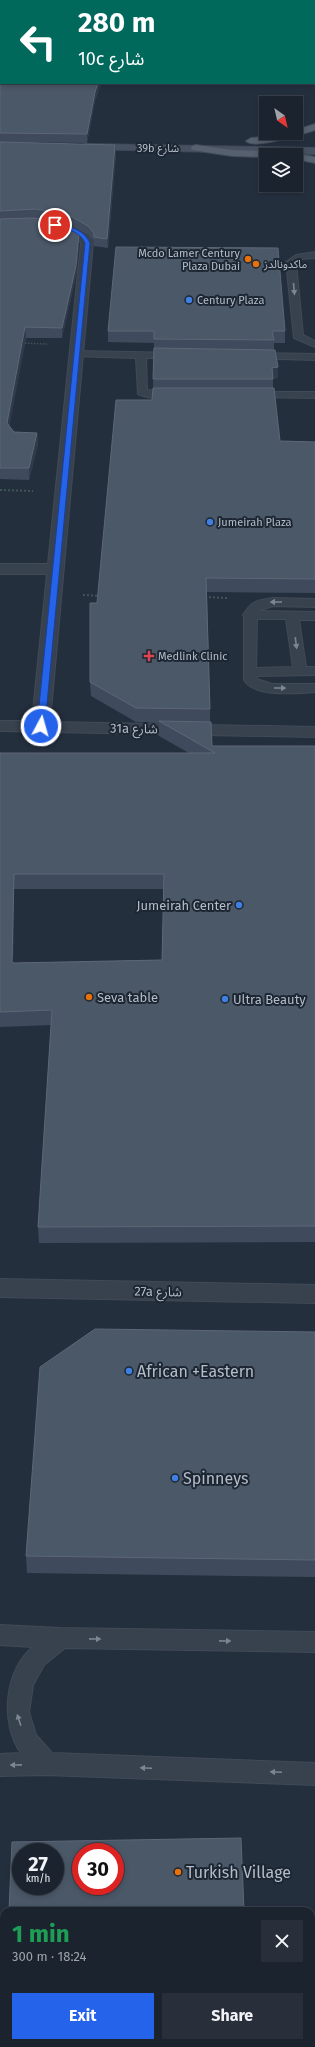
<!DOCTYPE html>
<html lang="en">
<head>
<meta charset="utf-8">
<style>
  :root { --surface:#1b232e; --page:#282f3a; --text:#f1f3f6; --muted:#a0a4aa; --line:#39404a; --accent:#2563eb }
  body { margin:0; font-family:"Fira Sans","Noto Sans Arabic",sans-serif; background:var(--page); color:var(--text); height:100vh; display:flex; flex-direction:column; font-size:15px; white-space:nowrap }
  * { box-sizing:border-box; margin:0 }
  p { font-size:13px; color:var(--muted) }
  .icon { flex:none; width:22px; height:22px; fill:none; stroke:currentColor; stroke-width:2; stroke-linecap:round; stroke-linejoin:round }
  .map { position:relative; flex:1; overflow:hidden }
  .panel { position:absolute; left:0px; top:1907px; width:315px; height:140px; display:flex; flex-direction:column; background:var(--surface); border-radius:12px 12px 0 0; box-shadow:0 2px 6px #0003,0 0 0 1px var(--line) }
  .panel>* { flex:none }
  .hud { position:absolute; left:0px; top:0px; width:315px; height:84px; box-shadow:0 2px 6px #0003,0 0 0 1px var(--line); background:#00695c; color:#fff; overflow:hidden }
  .needle { width:26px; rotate:146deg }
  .buttons { position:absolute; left:259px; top:96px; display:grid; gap:8px }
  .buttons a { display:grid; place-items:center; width:44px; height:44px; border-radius:0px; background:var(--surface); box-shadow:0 2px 6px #0003,0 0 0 1px var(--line); font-size:20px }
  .speed { position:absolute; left:12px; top:1843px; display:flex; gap:8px; font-size:20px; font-weight:700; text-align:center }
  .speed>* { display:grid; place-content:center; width:52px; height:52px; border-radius:50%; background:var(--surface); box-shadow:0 2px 6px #0003,0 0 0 1px var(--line); line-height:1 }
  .speed small { font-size:10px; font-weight:400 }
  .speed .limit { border:6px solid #d22; background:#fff; color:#111 }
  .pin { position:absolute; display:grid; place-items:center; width:34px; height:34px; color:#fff; margin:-17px; border:2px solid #fff; border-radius:50%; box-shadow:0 1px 4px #0007 }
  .me { position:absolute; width:44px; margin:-22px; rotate:6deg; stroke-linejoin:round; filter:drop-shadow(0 0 3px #0008) }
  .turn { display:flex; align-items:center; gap:14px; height:84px; padding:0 12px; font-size:18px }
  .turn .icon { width:52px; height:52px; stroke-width:2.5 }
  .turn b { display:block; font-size:28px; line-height:34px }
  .round { display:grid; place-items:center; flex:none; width:42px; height:42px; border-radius:0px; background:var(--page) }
  .overview { display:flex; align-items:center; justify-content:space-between; height:68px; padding:0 12px }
  h1 { font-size:24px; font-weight:700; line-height:30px; color:#1e9e55 }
  .cta { display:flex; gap:8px; margin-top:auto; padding:8px 12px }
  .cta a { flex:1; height:46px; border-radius:0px; background:var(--accent); color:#fff; font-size:16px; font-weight:700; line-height:46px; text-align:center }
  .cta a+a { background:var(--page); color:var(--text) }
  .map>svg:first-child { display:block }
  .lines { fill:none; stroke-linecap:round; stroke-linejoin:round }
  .lane-casing { stroke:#414a57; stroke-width:2 }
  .street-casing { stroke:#414a57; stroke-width:2 }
  .secondary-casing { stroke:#414a57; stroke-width:2 }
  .primary-casing { stroke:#414a57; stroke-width:2 }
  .path-far1 { stroke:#3f5557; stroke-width:1.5; stroke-dasharray:1.5 1.5; stroke-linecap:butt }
  .path { stroke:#3f5557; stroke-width:2; stroke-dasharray:2 2; stroke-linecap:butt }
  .lane { fill:#38414e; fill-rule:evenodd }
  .street { fill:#38414e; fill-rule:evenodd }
  .secondary { fill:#465061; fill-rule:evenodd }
  .primary { fill:#56606e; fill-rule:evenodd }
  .wall { fill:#3f4b5c; fill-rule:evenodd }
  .shaded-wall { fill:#2f3b4b }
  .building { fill:#4b5868; stroke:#5c6777; fill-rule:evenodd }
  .oneway { fill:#7c8592 }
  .route { fill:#2563eb; stroke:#184099 }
  .food-dot { fill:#e8710a; stroke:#1d2633; stroke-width:1.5 }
  .shop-dot { fill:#3f7fe0; stroke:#1d2633; stroke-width:1.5 }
  .health-dot { fill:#e0444e; stroke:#1d2633; stroke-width:1.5 }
  .labels { text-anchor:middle; stroke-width:4; stroke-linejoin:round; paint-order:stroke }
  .far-street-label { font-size:11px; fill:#b4bcc9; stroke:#1d2633 }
  .far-poi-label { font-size:11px; fill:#b4bcc9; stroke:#1d2633; text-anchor:start }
  .street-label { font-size:13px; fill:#b4bcc9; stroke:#1d2633 }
  .poi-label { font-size:13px; fill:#b4bcc9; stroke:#1d2633; text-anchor:start }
  .near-poi-label { font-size:16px; fill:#b4bcc9; stroke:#1d2633; text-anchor:start }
</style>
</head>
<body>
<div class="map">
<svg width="315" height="2047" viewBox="0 0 315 2047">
  <rect width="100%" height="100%" fill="#242f3e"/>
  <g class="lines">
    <defs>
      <path id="lane" d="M315 252V258L301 259 296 263 303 335 315 341V347L294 338 286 262 296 255Z
        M77 351 181 353 182 355 177 358H146L147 390 175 392 180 395C174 402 147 398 138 394L136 358 73 356 72 354Z
        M253 353 315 354V360L249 358 248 356Z
        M251 392H315V398L247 397 246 395Z
        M273 598 315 599V607L273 606 258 611 315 612V620H299L306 667H315V675L256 676 257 679 272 684H315V692C296 693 255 698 244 680V618L243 615C252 601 255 601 273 598ZM257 619H286L293 667 256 668Z
        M0 1625 60 1628 315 1632V1652L65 1648 44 1665 33 1685 29 1712 36 1735 52 1753 315 1763V1785L46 1775 0 1776V1754L21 1753C0 1724 4 1670 33 1647L0 1645Z"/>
      <path id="street" d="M314 34H315V40H314Z
        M35 220C58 222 79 223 93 243L50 722 315 727V737L0 731V721H32L47 574H0V564H48L81 243C65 221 24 227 0 227V221Z
        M0 1279 315 1285V1303L0 1297Z"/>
      <path id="secondary" d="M86 144 315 148V154L82 149 81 147 82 145Z"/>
      <path id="primary" d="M307 0H315L314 3V1Z
        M314 22 315 23V35L314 34Z
        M315 124V130C303 134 253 150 246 141L251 138 296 133V130Z
        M196 145 232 150 288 152 315 157V163L296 159V155H266V157L232 156 192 150 191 148 192 146Z"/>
    </defs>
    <!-- lane casing -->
    <use href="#lane" class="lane-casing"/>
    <!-- street casing -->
    <use href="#street" class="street-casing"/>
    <!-- secondary casing -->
    <use href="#secondary" class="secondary-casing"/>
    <!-- primary casing -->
    <use href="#primary" class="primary-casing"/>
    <!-- path-far1 -->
    <path class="path-far1" d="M22 343 47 344"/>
    <!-- path -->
    <path class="path" d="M0 490 33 491
      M83 595 100 596
      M205 597 227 598"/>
    <!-- lane -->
    <use href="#lane" class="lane"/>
    <!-- street -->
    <use href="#street" class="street"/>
    <!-- secondary -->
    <use href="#secondary" class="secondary"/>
    <!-- primary -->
    <use href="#primary" class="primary"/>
  </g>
  <!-- wall -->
  <path class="wall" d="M0 0 1 1V83H101L95 101 87 143 8 142 115 145 116 154 108 248 94 246V242L88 235 68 223 58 222 79 234V244L76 276 62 338H26L9 426 14 432 37 433 38 444 29 480 0 479Z
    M108 331H285V343H274V350L278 367V378L273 379V388L280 441 315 442V593L207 592 210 709V722L212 746H315V1242L39 1243 38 1227 51 1025 0 1027V753H189L159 736V723L136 722 91 696 90 682 97 603 152 400 153 388 154 343 108 342ZM14 889H164L162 960 14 963H13Z
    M315 1332V1577L27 1573 26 1556Z
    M5 2043H251L78 2047H5Z"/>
  <!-- shaded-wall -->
  <path class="shaded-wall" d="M98 83H101L95 101 87 143V134L95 92Z
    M115 145 116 154 108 248 107 239Z
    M79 234V244L76 276 62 338V328Z
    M25 327 26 338 8 434 7 423Z
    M278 367V378L273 379 272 368Z
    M37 433 38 444 29 480V468Z
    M14 874V889L13 977 12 962Z"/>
  <!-- building -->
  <path class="building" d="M0 0H253L254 1H1V32L0 31Z
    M0 39H1V83H98L95 92 87 134 0 133Z
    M0 142 115 145 107 239 94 237V233L88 226 67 214 35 209 0 211Z
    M32 218 54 220 73 228 79 234 76 266 62 328 25 327 7 423 14 432 37 433 29 468H0V219Z
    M116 247 278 248 285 331H272L274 340 154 339V331H108Z
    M154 348 275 350 278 367 272 368 273 379H153Z
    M153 388H274L280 441 315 442V579L206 578 210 709 136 708 90 682V603H97L116 400H152Z
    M159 721 211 722 212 746H315V1226L38 1227 52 1010 0 1012V753H215ZM14 874H164L162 960 14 963 12 962Z
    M95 1329 315 1332V1560L26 1556 40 1367Z
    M241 1838 244 1911H9L12 1842ZM21 1852H55V1886H21ZM81 1852H115V1886H81Z
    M116 2043H251V2047H116Z"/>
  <!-- one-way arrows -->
  <defs><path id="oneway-solid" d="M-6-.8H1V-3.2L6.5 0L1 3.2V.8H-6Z"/></defs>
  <g class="oneway">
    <use href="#oneway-solid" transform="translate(294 289) rotate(85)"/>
    <use href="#oneway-solid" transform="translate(276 602) rotate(-180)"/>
    <use href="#oneway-solid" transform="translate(296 643) rotate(83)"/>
    <use href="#oneway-solid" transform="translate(280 688)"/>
    <use href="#oneway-solid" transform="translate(95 1639) rotate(1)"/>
    <use href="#oneway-solid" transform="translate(225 1641) rotate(1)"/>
    <use href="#oneway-solid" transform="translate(19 1720) rotate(-108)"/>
    <use href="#oneway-solid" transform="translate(16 1765) rotate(179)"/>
    <use href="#oneway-solid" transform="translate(146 1768) rotate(-178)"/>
    <use href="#oneway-solid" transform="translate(276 1772) rotate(-178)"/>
  </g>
  <!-- route -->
  <path class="route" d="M55 224C69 227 83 228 90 243L45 726 41 728 37 726 85 243C79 230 66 229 53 226Z"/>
  <!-- markers -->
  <g class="food-dot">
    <circle cx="248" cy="259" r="4"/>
    <circle cx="256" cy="264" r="4"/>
    <circle cx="89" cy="997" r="4"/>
    <circle cx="178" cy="1872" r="4"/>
  </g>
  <g class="shop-dot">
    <circle cx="189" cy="300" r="4"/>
    <circle cx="210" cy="522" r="4"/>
    <circle cx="239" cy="905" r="4"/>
    <circle cx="225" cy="999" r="4"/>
    <circle cx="129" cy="1371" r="4"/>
    <circle cx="175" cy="1478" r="4"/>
  </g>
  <path class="health-dot" d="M147 650h4v4h4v4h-4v4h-4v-4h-4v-4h4z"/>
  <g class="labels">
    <!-- far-street labels -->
    <g class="far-street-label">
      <text x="158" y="152">39b شارع</text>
    </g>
    <!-- far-poi labels -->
    <g class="far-poi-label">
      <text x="240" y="257" text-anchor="end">Mcdo Lamer Century<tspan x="240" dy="13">Plaza Dubai</tspan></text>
      <text x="264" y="268">ماكدونالدز</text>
      <text x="197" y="304">Century Plaza</text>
      <text x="218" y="526">Jumeirah Plaza</text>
      <text x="158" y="660">Medlink Clinic</text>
    </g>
    <!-- street labels -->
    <g class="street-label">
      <text transform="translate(134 728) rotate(1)" y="5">31a شارع</text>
      <text transform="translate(158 1291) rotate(1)" y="5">27a شارع</text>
    </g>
    <!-- poi labels -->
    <g class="poi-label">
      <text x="231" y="910" text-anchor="end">Jumeirah Center</text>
      <text x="97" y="1002">Seva table</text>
      <text x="233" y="1004">Ultra Beauty</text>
    </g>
    <!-- near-poi labels -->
    <g class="near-poi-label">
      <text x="137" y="1377">African +Eastern</text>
      <text x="183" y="1484">Spinneys</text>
      <text x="186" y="1878">Turkish Village</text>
    </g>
  </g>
</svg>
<div class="buttons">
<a><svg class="needle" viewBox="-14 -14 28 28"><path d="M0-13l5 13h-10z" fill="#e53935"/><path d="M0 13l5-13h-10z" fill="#a0a4aa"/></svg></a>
<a><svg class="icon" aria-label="layers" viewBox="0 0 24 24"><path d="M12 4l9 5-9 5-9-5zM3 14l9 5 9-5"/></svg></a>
</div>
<div class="speed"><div>27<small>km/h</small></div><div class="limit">30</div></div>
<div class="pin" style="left:55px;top:225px;background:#d93025"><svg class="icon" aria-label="arrive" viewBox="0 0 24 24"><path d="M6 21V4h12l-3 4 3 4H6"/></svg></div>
<svg class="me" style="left:41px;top:726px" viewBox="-20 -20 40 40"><circle r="17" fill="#2563eb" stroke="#fff" stroke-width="3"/><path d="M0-11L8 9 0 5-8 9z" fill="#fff"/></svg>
<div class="hud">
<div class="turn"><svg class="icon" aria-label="left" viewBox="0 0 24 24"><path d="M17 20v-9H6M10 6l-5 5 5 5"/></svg><div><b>280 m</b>10c شارع</div></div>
</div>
<section class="panel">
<div class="overview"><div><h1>1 min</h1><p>300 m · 18:24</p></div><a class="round"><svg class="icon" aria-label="close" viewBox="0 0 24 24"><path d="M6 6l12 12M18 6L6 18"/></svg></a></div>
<div class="cta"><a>Exit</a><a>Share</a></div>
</section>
</div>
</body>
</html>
